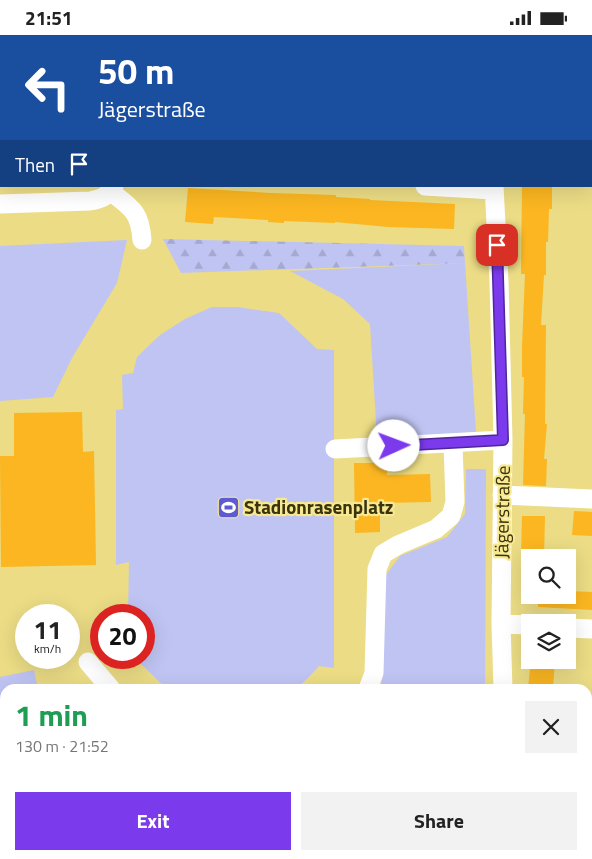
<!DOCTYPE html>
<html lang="en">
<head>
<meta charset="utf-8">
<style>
  :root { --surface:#fff; --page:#f2f2f2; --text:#222; --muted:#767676; --accent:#7c3aed }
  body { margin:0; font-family:"Titillium Web",sans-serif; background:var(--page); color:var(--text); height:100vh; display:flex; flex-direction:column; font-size:19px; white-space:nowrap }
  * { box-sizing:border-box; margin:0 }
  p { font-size:16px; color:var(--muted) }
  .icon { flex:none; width:28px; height:28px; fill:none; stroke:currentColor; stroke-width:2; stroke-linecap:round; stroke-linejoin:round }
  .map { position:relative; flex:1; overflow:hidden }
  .sheet { position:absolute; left:0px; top:649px; width:592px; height:176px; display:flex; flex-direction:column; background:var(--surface); border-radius:15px 15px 0 0; box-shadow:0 5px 20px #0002 }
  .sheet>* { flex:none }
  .guide { position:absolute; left:0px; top:0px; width:592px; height:152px; box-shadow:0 5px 20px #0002; background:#1a4fa0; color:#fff; overflow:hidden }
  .tools { position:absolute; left:521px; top:514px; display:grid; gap:10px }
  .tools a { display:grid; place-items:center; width:55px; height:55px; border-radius:0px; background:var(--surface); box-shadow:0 5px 20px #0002; font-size:25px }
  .speed { position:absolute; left:15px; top:569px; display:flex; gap:10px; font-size:25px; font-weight:700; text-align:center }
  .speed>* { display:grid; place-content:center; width:65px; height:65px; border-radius:50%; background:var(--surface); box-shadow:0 5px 20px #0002; line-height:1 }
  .speed small { font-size:12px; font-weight:400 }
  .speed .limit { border:8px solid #d22; background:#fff; color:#111 }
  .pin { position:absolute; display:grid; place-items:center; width:42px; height:42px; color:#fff; margin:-21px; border-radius:10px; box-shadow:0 2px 8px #0006 }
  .me { position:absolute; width:55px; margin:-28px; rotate:88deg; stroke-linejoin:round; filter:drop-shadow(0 0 4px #0008) }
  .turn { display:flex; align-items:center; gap:18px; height:105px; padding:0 15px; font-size:22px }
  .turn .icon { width:65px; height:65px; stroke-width:2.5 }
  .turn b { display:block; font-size:35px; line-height:42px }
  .then { display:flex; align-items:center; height:48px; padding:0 15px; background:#0003; gap:10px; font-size:19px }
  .round { display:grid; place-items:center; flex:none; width:52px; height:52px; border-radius:0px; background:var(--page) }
  .headline { display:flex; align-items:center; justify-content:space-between; height:85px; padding:0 15px }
  h1 { font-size:30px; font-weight:700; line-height:38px; color:#1e9e55 }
  .action { display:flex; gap:10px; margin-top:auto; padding:10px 15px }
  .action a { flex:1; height:58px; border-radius:0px; background:var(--accent); color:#fff; font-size:20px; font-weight:700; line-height:58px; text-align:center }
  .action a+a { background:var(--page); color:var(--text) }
  .status { display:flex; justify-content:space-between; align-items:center; height:35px; padding:0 25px; background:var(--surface); direction:ltr }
  .status svg { height:14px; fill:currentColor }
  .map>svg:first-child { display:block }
  .grass { fill:#bfc4f3 }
  .forest { fill:url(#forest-firs) }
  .building { fill:#fbb621 }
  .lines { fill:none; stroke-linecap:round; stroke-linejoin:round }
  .minor { stroke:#fff; stroke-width:19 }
  .route-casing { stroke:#51269a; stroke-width:12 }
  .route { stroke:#7c3aed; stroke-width:9 }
  .labels { text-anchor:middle; stroke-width:4.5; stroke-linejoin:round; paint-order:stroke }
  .poi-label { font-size:19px; font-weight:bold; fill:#39330e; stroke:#f8e991; text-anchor:start }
  .street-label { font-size:19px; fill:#39330e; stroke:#f8e991 }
</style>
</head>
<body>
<div class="status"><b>21:51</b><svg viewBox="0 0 49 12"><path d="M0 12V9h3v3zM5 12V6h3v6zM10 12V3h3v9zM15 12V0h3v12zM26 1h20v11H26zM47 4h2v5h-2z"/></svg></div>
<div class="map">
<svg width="592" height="824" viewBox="0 0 592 824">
  <defs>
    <pattern id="forest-firs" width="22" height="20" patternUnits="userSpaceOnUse" patternTransform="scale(1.25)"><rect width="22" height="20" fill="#bfc4f3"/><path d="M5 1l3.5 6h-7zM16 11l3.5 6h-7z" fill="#a5a9cf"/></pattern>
  </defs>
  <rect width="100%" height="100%" fill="#ebdc85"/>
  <!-- grass -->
  <path class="grass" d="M127 205 117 248 72 323 53 362 0 366V211Z
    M465 228 476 397 377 404 370 289 343 264 290 236Z
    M212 272H237L279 278 317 314 334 315V633L319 631 308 643 296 654H167L141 629 139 623 144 622V580H128L129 527 116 530V375L123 374 122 340 133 338 137 322 160 300 185 284Z
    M466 434H486L485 654H381L385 541 400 521 447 502 465 479Z
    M34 635 38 654H5V736L0 737V642Z
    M5 737V820H38L20 824H0V738Z
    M162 820H313V824H162Z
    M329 820H423V824H329Z
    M426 820H474L473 824H426Z"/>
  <!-- forest -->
  <path class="forest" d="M163 204 464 211 465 228 181 238Z"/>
  <!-- building -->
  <path class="building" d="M522 151H552V174H549L548 207H546V240H544L541 290H546L545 389H547L544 424H547L546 451 523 450 525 379H523L524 342H522V311L525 239H521Z
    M188 153 271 158 336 160V162L370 164V165L455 169 454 194 388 192 335 187V188L284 186V188L268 187V185L214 182 213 189 185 187Z
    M82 377 83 417 94 416 96 530 1 532 0 421H14V378Z
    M354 428H387V440L430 439 431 467 380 468V497L355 498Z
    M574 476 592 477V501L572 500Z
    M522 481H545L544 522H521Z
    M568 556 592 557V575L538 572V560H568Z
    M531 625H555L553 654 528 653Z"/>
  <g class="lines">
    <!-- minor -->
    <path class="minor" d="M114 0V1
      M361 0 403 1
      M321 1V0
      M427 1 430 0
      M495 1V0
      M425 151 494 155
      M494 151 499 246 503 405 501 589 503 654
      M111 157C132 173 140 177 142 205
      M0 169 90 166C102 164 108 161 114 151
      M335 414 503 405
      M502 460 592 464
      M501 589 530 590
      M568 593 592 594
      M88 627 111 654
      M368 654 374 638 377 534 383 519 398 510 436 494 451 481 455 467 453 409
      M588 736 592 737
      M485 824V820"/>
  </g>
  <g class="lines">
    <defs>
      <path id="route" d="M394 411 503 405 497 210"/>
    </defs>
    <!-- route casing -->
    <use href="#route" class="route-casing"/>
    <!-- route -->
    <use href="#route" class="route"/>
  </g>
  <!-- icons -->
  <defs>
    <symbol id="stadium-square" viewBox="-11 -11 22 22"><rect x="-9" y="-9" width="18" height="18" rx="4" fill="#5e5ad3" stroke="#f8e991"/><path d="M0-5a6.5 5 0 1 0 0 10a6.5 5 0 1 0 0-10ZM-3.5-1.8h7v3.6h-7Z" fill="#fff"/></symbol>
  </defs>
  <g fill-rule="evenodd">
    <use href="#stadium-square" x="216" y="460" width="25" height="25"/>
  </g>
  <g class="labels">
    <!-- poi labels -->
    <g class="poi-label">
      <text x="244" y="479">Stadionrasenplatz</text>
    </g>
    <!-- street labels -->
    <g class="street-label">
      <text transform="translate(502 477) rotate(-89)" y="7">Jägerstraße</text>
    </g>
  </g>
</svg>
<div class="tools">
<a><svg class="icon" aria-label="search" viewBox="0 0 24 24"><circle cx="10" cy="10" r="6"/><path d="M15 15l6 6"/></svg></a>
<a><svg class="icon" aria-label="layers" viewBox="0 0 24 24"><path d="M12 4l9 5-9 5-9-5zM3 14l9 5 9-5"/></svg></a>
</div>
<div class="speed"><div>11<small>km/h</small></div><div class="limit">20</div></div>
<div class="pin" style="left:497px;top:210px;background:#d93025"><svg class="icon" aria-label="arrive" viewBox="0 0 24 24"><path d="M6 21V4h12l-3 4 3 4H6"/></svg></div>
<svg class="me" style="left:394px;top:411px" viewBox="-20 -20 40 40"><circle r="19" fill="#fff"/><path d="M0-13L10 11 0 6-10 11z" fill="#7c3aed"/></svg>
<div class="guide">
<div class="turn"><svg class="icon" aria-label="left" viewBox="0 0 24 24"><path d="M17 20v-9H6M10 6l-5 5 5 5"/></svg><div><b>50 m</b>Jägerstraße</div></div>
<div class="then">Then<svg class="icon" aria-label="arrive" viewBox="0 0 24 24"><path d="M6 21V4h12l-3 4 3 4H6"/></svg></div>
</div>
<section class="sheet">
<div class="headline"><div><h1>1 min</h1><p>130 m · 21:52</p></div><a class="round"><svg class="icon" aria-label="close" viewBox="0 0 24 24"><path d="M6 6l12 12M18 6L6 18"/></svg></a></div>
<div class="action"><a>Exit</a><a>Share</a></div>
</section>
</div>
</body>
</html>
